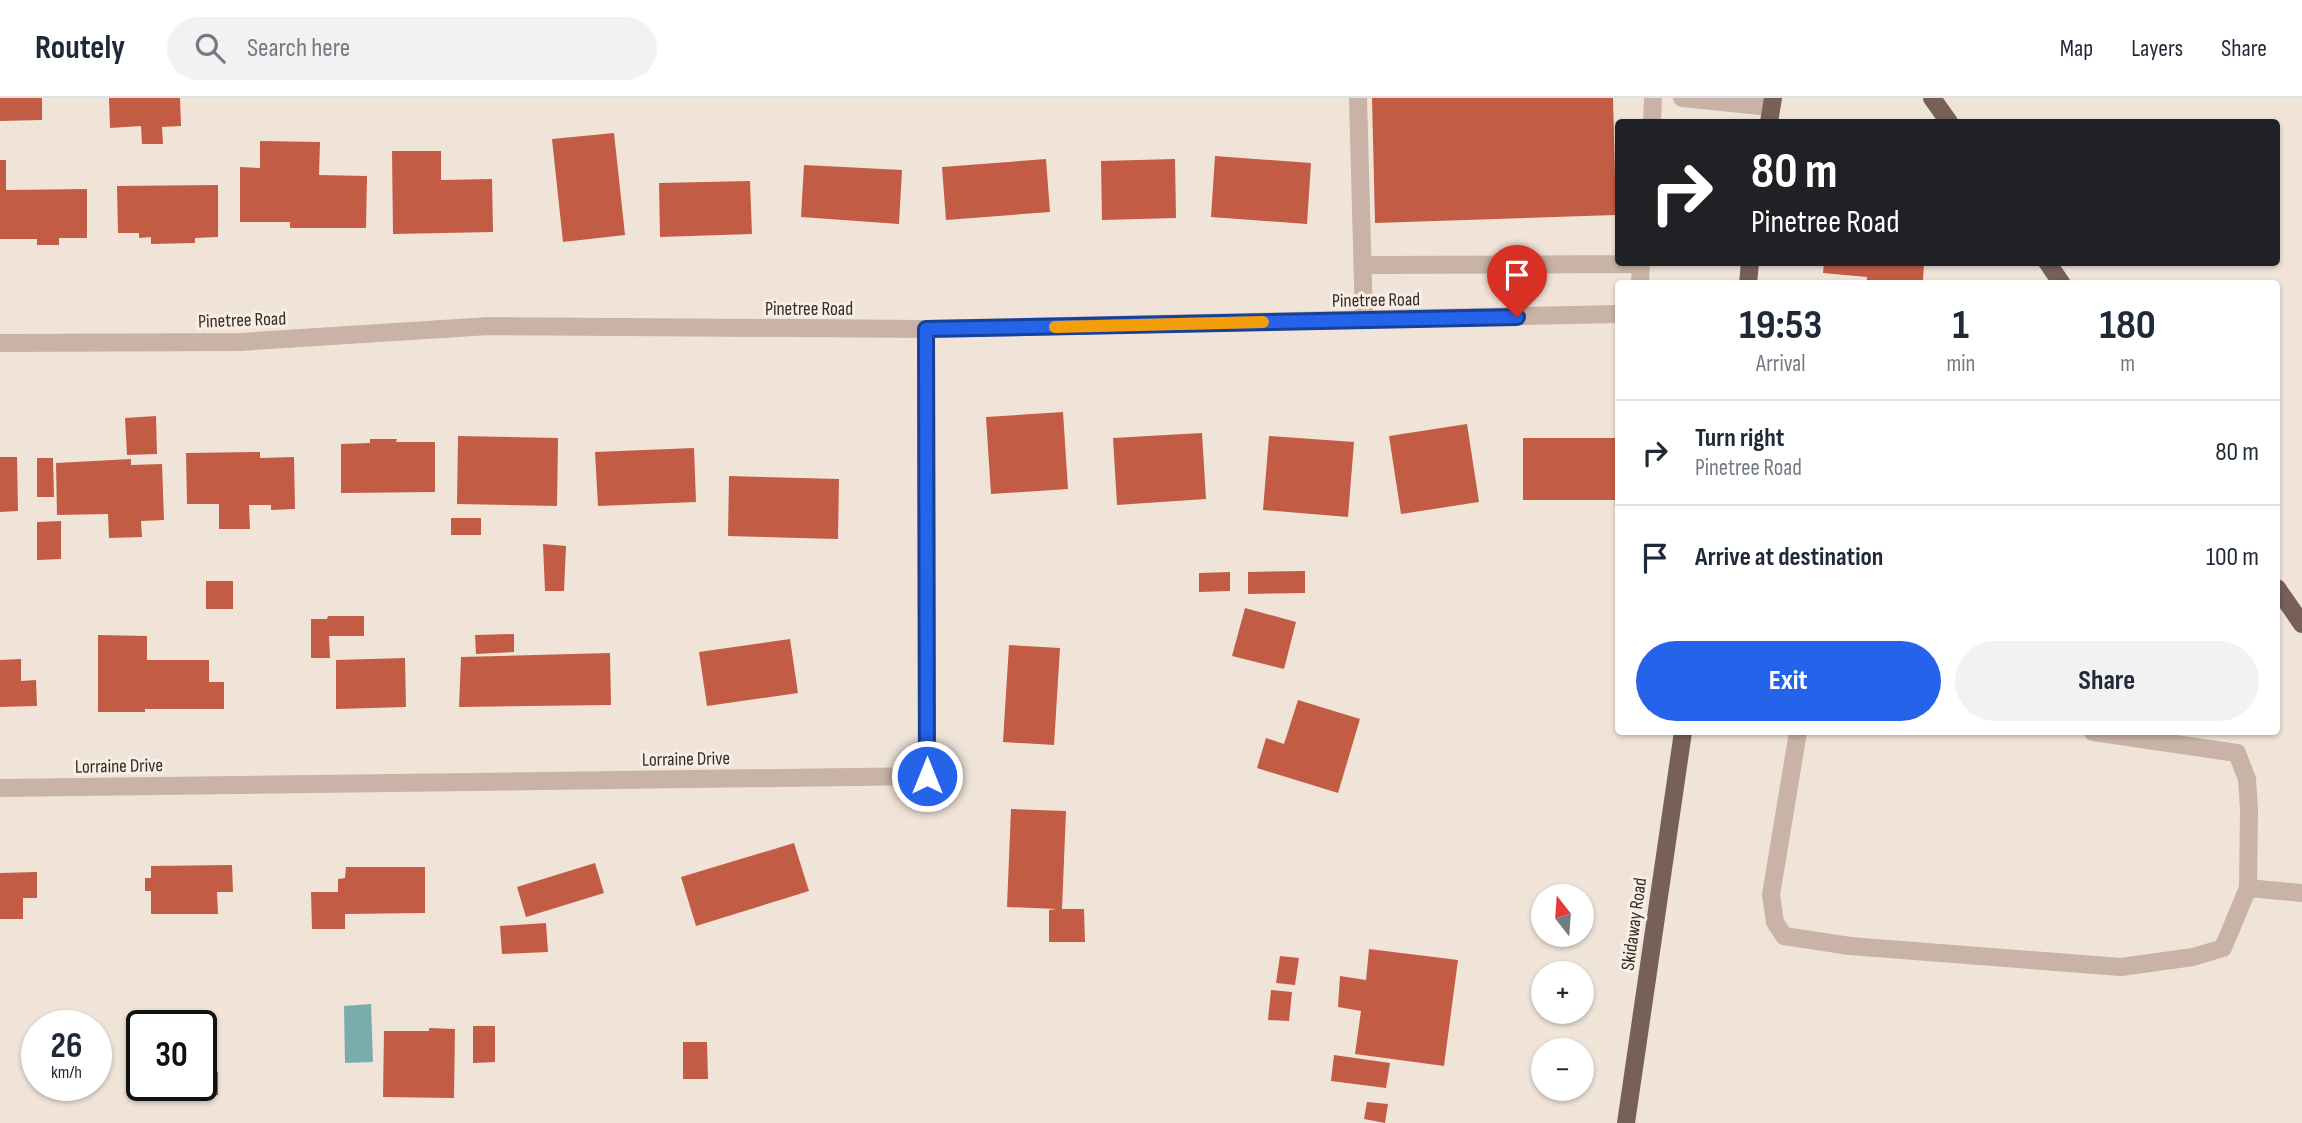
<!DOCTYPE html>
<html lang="en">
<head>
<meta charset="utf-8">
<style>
  :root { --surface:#fff; --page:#f2f2f3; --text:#1f2937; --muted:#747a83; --line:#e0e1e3; --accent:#2563eb }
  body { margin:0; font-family:"Sofia Sans Condensed",sans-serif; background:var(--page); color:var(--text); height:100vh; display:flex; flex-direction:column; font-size:26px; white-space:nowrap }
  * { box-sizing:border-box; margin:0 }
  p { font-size:23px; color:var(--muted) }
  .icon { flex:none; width:38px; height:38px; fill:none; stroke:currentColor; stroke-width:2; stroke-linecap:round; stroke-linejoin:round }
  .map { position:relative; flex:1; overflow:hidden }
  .drawer { position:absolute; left:1615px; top:182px; width:665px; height:455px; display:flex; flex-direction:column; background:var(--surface); border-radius:7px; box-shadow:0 2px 5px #0004 }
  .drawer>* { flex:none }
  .guide { position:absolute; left:1615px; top:21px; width:665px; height:147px; border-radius:7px; box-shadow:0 2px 5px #0004; background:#202124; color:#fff; overflow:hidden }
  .needle { width:46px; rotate:343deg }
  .controls { position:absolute; left:1531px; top:786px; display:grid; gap:14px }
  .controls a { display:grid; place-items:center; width:63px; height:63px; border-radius:50%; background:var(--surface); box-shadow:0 2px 5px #0004; font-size:35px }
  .speed { position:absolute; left:21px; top:912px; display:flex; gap:14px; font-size:35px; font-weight:700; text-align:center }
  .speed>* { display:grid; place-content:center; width:91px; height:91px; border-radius:50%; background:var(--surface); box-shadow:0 2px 5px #0004; line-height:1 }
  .speed small { font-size:18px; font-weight:400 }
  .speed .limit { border:4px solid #111; border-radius:10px; background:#fff; color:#111 }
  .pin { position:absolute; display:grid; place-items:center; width:60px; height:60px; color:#fff; margin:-72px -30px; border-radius:50% 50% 50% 0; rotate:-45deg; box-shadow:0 0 7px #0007 }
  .pin .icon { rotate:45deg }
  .me { position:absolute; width:77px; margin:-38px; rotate:0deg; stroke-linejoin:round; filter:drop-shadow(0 0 5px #0008) }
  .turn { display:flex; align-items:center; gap:24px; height:147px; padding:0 21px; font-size:32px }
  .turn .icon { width:91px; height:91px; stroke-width:2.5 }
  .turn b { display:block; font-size:49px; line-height:60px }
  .eta { display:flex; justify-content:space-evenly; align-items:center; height:119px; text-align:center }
  .eta b { font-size:42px; font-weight:700; line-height:49px }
  .cta { display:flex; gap:14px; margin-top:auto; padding:14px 21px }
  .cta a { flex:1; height:80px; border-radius:42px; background:var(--accent); color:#fff; font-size:28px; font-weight:700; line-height:80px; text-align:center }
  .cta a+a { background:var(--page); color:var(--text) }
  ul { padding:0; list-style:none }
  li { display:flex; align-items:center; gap:21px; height:105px; padding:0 21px; border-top:2px solid var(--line) }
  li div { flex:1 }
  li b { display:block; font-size:26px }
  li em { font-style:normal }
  header { display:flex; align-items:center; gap:42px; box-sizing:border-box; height:98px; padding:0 35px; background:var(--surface); border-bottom:2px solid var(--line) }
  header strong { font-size:33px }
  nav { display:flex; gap:38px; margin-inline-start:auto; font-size:24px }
  .search { width:490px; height:63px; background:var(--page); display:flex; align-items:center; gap:18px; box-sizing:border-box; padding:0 24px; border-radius:38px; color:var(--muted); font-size:26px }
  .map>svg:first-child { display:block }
  .water { fill:#79adac }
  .building { fill:#c35c45 }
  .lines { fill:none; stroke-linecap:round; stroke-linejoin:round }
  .minor { stroke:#c8b3a6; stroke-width:18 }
  .major { stroke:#766058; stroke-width:18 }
  .route-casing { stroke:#184099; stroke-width:18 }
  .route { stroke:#2563eb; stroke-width:12 }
  .slow { stroke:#f59e0b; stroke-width:12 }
  .labels { text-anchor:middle; stroke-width:6; stroke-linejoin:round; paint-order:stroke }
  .street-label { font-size:19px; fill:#342a26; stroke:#f8eee5 }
</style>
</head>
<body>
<header>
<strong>Routely</strong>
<div class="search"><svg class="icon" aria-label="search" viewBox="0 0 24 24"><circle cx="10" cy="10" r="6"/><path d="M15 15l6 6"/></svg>Search here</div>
<nav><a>Map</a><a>Layers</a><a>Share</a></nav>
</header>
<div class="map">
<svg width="2302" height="1025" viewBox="0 0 2302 1025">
  <rect width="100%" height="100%" fill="#f0e4d9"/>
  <!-- water -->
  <path class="water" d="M371 906 373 964 345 965 344 908Z"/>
  <!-- building -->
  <path class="building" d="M0 0H42V22L0 23Z
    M109 0H180L181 28 162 29 163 46H142L141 28 110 30Z
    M1372 0H1613L1616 117 1375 125Z
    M614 35 625 137 563 144 552 41Z
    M260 43 320 44 319 77 367 78 366 130H290V124H240V69L260 70Z
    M392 53H441V82L492 81 493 134 393 136Z
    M1215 58 1311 65 1307 126 1211 119Z
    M1046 61 1050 114 946 122 942 69Z
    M1175 61 1176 120 1102 122 1101 63Z
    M0 62H6V92L87 91V140H59V147H37V141H0Z
    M804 67 902 72 899 126 801 119Z
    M750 83 752 136 660 139 659 85Z
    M218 87V139L195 140V145L151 146V139L139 140V135H118L117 88Z
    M1824 164H1924L1923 183 1921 186H1867V179L1823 175Z
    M1063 314 1068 391 991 396 986 319Z
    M156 318 157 356 127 357 125 320Z
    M1467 326 1479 404 1401 416 1389 338Z
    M1202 335 1206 401 1117 407 1113 340Z
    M458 338 558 340 557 408 457 406Z
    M1269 338 1354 344 1348 419 1263 412Z
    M1523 340H1619V402H1523Z
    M370 341H397L396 344H435V394L341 395V346L370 345Z
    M694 350 696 404 598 408 595 354Z
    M260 354V360L294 359 295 411 271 412V407H249L250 431H219V406H187L186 355Z
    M0 359H17L18 413 0 414Z
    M37 360H53L54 399H37Z
    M131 361V367L162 366 164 422 141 423 142 439 109 440 108 416 57 417 56 365Z
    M729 378 839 381 838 441 728 438Z
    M451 420H481V437H451Z
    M61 423V461L37 462V424Z
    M543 446 566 448 564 493H545Z
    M1305 473V495L1248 496V474Z
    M1230 474V493L1199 494V475Z
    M206 483H233V511H206Z
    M1245 510 1296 524 1284 571 1232 558Z
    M328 518H364V538H329L330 560H311V521H327Z
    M514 536V554L476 556 475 537Z
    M98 537 147 538V562H209V584H224V611H145V614H98Z
    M790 541 798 595 707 608 699 554Z
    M1009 547 1060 550 1054 647 1003 644Z
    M610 555 611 607 459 609 461 559Z
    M405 560 406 609 336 611V562Z
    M21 561V583L36 582 37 608 0 609V562Z
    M1298 602 1360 621 1338 695 1257 670 1266 640 1284 646Z
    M1011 711 1066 713 1062 811H1084L1085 844H1049V812L1057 811 1007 809Z
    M794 745 809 793 696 828 681 779Z
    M595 765 604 795 526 819 517 789Z
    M232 767 233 794H217L218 816H151V793H145V780H151V768Z
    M346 769H425V815L345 816V831H312L311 794H338V781L345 780Z
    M37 774V800H23V821H0V775Z
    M546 825 548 854 502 856 500 828Z
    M1369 851 1458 862 1444 968 1355 956 1361 913 1338 909 1340 878 1366 882Z
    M1280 858 1299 860 1295 887 1276 885Z
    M1271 892 1292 894 1289 923 1268 922Z
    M473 928H495V964L473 965Z
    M429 930 455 931 454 1000 383 999 384 933H429Z
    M683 944H707L708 981H683Z
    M1334 957 1390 965 1386 990 1331 983Z
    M218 974V997L205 998 203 975Z
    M1367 1004 1388 1006 1385 1025 1364 1021Z"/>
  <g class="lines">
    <!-- minor -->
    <path class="minor" d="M1358 0 1364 222
      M1682 0 1771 9
      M1652 24 1653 0
      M1363 167 1641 166
      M1640 186 1641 164
      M0 245 240 244 489 228 926 231 1619 216
      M1798 634 1771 797 1775 824 1784 838 1850 848 2121 869 2193 859 2223 850 2248 790
      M2093 634 2237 655 2247 681 2249 711 2248 790 2302 795
      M0 690 927 678 926 231"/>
    <!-- major -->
    <path class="major" d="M1932 0 1949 24
      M1769 24 1773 0
      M2047 164 2062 186
      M1748 186 1750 164
      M2277 490 2302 526
      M1626 1025 1683 634"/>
  </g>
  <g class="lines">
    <defs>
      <path id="route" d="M927 678 926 231 1517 219"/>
    </defs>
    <!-- route casing -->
    <use href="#route" class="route-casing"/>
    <!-- route -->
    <use href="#route" class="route"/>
    <!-- slow -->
    <path class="slow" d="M1055 229 1263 224"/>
  </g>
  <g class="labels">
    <!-- street labels -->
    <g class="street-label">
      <text transform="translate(1376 201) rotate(-1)" y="7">Pinetree Road</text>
      <text x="809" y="217">Pinetree Road</text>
      <text transform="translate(242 221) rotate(-2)" y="7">Pinetree Road</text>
      <text transform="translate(686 660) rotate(-1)" y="7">Lorraine Drive</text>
      <text transform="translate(119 667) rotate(-1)" y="7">Lorraine Drive</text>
      <text transform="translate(1633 826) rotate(-82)" y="7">Skidaway Road</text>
    </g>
  </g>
</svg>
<div class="controls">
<a><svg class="needle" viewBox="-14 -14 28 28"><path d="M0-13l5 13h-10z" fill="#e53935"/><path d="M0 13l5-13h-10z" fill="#747a83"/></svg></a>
<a>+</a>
<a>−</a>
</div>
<div class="speed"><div>26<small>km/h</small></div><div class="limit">30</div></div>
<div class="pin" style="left:1517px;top:219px;background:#d93025"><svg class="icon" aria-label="arrive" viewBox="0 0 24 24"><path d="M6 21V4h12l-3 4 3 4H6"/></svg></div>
<svg class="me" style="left:927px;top:678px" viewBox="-20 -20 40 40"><circle r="17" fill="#2563eb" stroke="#fff" stroke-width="3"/><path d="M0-11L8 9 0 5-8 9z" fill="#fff"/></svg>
<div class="guide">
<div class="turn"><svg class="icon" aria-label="right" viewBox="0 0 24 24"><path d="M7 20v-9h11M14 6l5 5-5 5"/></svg><div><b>80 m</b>Pinetree Road</div></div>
</div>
<section class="drawer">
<div class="eta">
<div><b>19:53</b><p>Arrival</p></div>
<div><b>1</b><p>min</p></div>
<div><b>180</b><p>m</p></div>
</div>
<ul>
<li><svg class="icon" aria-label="right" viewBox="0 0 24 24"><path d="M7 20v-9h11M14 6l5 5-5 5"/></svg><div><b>Turn right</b><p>Pinetree Road</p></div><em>80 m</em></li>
<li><svg class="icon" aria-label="arrive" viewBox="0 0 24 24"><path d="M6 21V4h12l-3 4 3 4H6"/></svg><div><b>Arrive at destination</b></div><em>100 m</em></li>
</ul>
<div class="cta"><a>Exit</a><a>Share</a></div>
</section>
</div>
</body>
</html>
